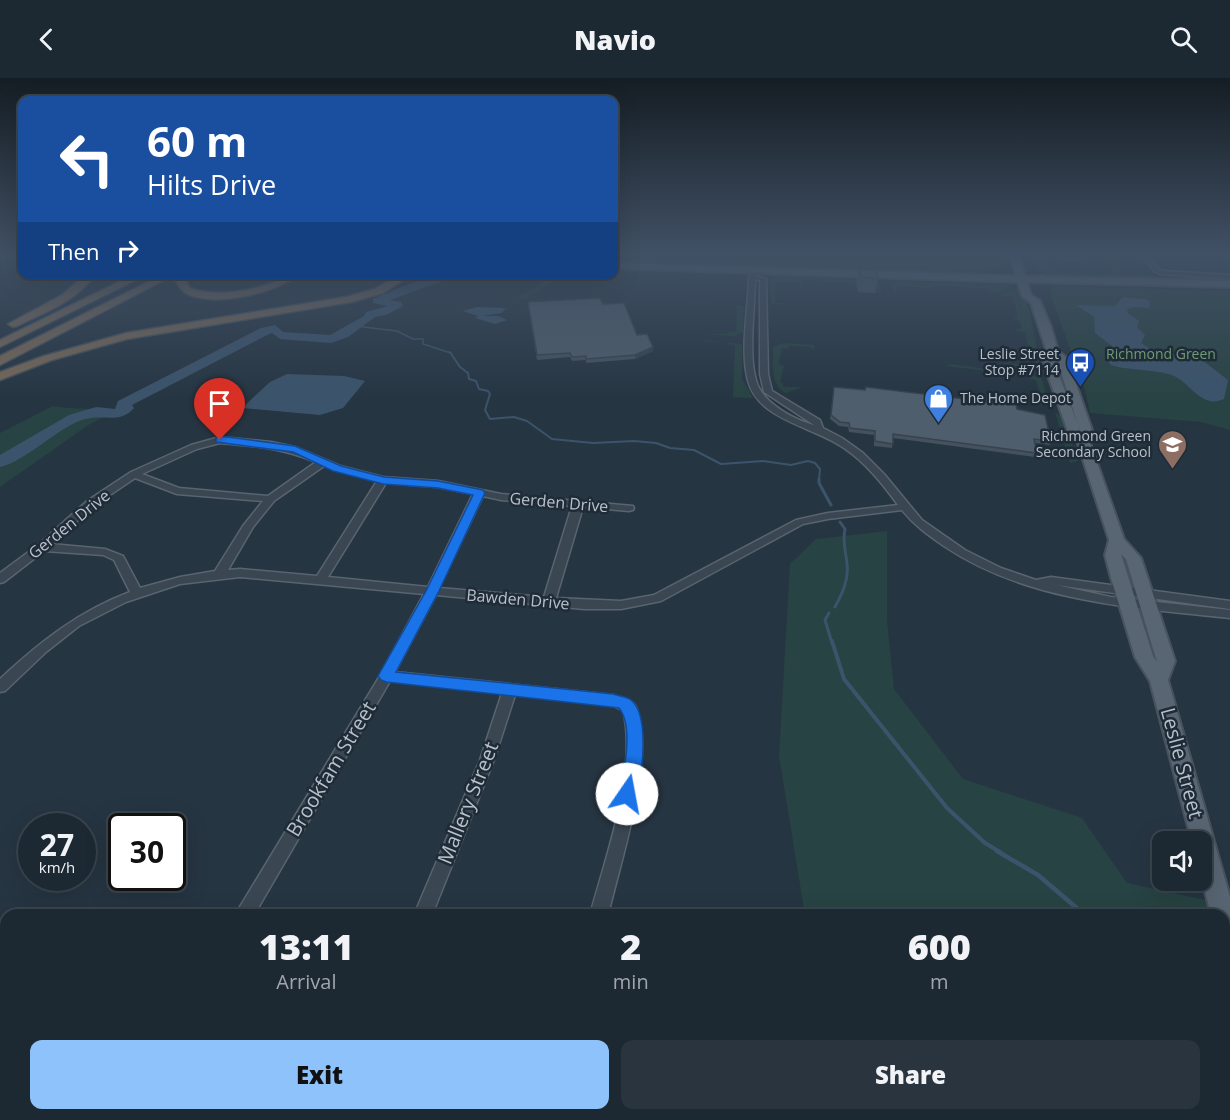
<!DOCTYPE html>
<html lang="en">
<head>
<meta charset="utf-8">
<style>
  :root { --surface:#1c2832; --page:#29343e; --text:#f1f3f6; --muted:#a0a6ac; --line:#3a444d; --accent:#8ec2fa }
  body { margin:0; font-family:"Open Sans",sans-serif; background:var(--page); color:var(--text); height:100vh; display:flex; flex-direction:column; font-size:22px; white-space:nowrap }
  * { box-sizing:border-box; margin:0 }
  p { font-size:20px; color:var(--muted) }
  .icon { flex:none; width:33px; height:33px; fill:none; stroke:currentColor; stroke-width:2; stroke-linecap:round; stroke-linejoin:round }
  .map { position:relative; flex:1; overflow:hidden }
  .details { position:absolute; left:0px; top:831px; width:1230px; height:212px; display:flex; flex-direction:column; background:var(--surface); border-radius:18px 18px 0 0; box-shadow:0 6px 24px #0002,0 0 0 2px var(--line) }
  .details>* { flex:none }
  .banner { position:absolute; left:18px; top:18px; width:600px; height:183px; border-radius:12px; box-shadow:0 6px 24px #0002,0 0 0 2px var(--line); background:#1a4fa0; color:#fff; overflow:hidden }
  .tools { position:absolute; left:1152px; top:753px; display:grid; gap:12px }
  .tools a { display:grid; place-items:center; width:60px; height:60px; border-radius:12px; background:var(--surface); box-shadow:0 6px 24px #0002,0 0 0 2px var(--line); font-size:30px }
  .speed { position:absolute; left:18px; top:735px; display:flex; gap:12px; font-size:30px; font-weight:700; text-align:center }
  .speed>* { display:grid; place-content:center; width:78px; height:78px; border-radius:50%; background:var(--surface); box-shadow:0 6px 24px #0002,0 0 0 2px var(--line); line-height:1 }
  .speed small { font-size:15px; font-weight:400 }
  .speed .limit { border:3px solid #111; border-radius:9px; background:#fff; color:#111 }
  .pin { position:absolute; display:grid; place-items:center; width:51px; height:51px; color:#fff; margin:-62px -26px; border-radius:50% 50% 50% 0; rotate:-45deg; box-shadow:0 0 6px #0007 }
  .pin .icon { rotate:45deg }
  .me { position:absolute; width:66px; margin:-33px; rotate:12deg; stroke-linejoin:round; filter:drop-shadow(0 0 4px #0008) }
  .turn { display:flex; align-items:center; gap:21px; height:126px; padding:0 30px; font-size:27px }
  .turn .icon { width:78px; height:78px; stroke-width:2.5 }
  .turn b { display:block; font-size:42px; line-height:51px }
  .then { display:flex; align-items:center; height:57px; padding:0 30px; background:#0003; gap:12px; font-size:22px }
  .eta { display:flex; justify-content:space-evenly; align-items:center; height:102px; text-align:center }
  .eta b { font-size:36px; font-weight:800; line-height:42px }
  .action { display:flex; gap:12px; margin-top:auto; padding:12px 30px }
  .action a { flex:1; height:69px; border-radius:12px; background:var(--accent); color:#111; font-size:24px; font-weight:800; line-height:69px; text-align:center }
  .action a+a { background:var(--page); color:var(--text) }
  header { display:flex; justify-content:space-between; align-items:center; height:78px; padding:0 30px; background:var(--surface); font-size:27px; font-weight:800 }
  .map>svg:first-child { display:block }
  .green { fill:#284343 }
  .water { fill:#3b546b }
  .lines { fill:none; stroke-linecap:round; stroke-linejoin:round }
  .stream-far4 { stroke:#3b546b; stroke-width:1.5 }
  .stream-far3 { stroke:#3b546b; stroke-width:2 }
  .stream-far2 { stroke:#3b546b; stroke-width:3 }
  .stream-far1 { stroke:#3b546b; stroke-width:4 }
  .stream { stroke:#3b546b; stroke-width:4.5 }
  .river { fill:#3b546b; fill-rule:evenodd }
  .minor-casing { stroke:#58646f; stroke-width:3 }
  .major-casing { stroke:#47525e; stroke-width:4 }
  .highway-casing { stroke:#45515c; stroke-width:3 }
  .minor { fill:#3a4652; fill-rule:evenodd }
  .major { fill:#586572; fill-rule:evenodd }
  .highway { fill:#786857; fill-rule:evenodd }
  .wall { fill:#44515e }
  .shaded-wall { fill:#37424c }
  .building { fill:#4f5e6d; stroke:#37424c; stroke-width:1.5 }
  .route { fill:#1a73e8; stroke:#114b97; stroke-width:1.5 }
  .labels { text-anchor:middle; stroke-width:5; stroke-linejoin:round; paint-order:stroke }
  .far-poi-label { font-size:14px; fill:#b7c1cc; stroke:#1f2b37; text-anchor:end }
  .far-park-label { font-size:14px; fill:#6e9d74; stroke:#1f2b37 }
  .street-label { font-size:16px; fill:#b7c1cc; stroke:#1f2b37 }
  .near-street-label { font-size:20px; fill:#b7c1cc; stroke:#1f2b37 }
</style>
</head>
<body>
<header><svg class="icon" aria-label="back" viewBox="0 0 24 24"><path d="M15 5l-7 7 7 7"/></svg>Navio<svg class="icon" aria-label="search" viewBox="0 0 24 24"><circle cx="10" cy="10" r="6"/><path d="M15 15l6 6"/></svg></header>
<div class="map">
<svg width="1230" height="1042" viewBox="0 0 1230 1042">
  <rect width="100%" height="100%" fill="#263542"/>
  <!-- green -->
  <path class="green" d="M614 176H999L1002 187C969 202 925 197 889 196 797 195 705 188 614 184Z
    M1050 176 1109 181 1107 176H1110L1123 196 1152 197 1154 201 1104 199 1102 196 1115 195 1105 182Z
    M1035 184 1045 185C1057 200 1078 189 1093 198 1076 200 1043 205 1035 184Z
    M501 197 560 196 562 197 524 222 518 219 543 204Z
    M774 198 872 203 879 206 882 214 876 215 874 208 802 201V210L800 205H776L775 224 799 227 773 226H771L770 203 771 200H778Z
    M896 204 974 206 976 209H983L981 206 1010 207V210L994 215 988 211 933 207V210L895 208 897 216 894 215 891 207Z
    M1056 208 1230 213V352L1201 344 1090 335 1085 312 1049 212Z
    M1019 210C1031 222 1033 261 1039 278H1036L1039 288 1022 289 1003 285 1026 287 1033 285 1025 255H1029L1017 253 1016 251 1022 250 1019 242 1014 241V239H1018L1013 219 997 217 1015 212 1024 240 1016 211Z
    M691 224 744 228 743 255 733 258 703 256H727L728 254H736L737 230 731 227 686 225Z
    M706 262 742 266V301L753 320 726 319H733L735 267 728 266 727 264 703 263Z
    M783 265 814 267V272L811 269 789 268 788 271 782 270 778 286 784 288 780 305H783V309H803L786 315C770 308 773 284 773 269Z
    M952 286 1041 299 1050 328 1025 324 1035 325V322H1042L1036 302 1029 301 1028 298 946 288Z
    M53 328C74 332 96 330 117 332L87 348 0 409V355Z
    M1055 334 1064 340 1078 383 1070 385Z
    M887 453V543L894 611 963 701 1082 740 1127 805 1206 822 1211 837H805L779 678 790 486 816 461Z
    M1224 878 1230 897V1042H945L941 1037 1224 1036Z"/>
  <!-- water -->
  <path class="water" d="M1123 219 1145 221 1150 224 1149 230 1133 229 1127 231 1128 235 1139 243 1137 249 1145 257 1141 265 1152 272 1198 279 1228 302 1224 321C1203 331 1191 307 1176 299 1161 291 1128 293 1111 287L1106 281 1112 268 1095 255 1094 239 1076 227 1115 228Z
    M477 229 502 230 506 231 501 235 482 238H498L507 242 495 246 475 240 478 238 463 233Z
    M287 296 344 298 365 303 343 330 320 337 242 330 270 304Z"/>
  <g class="lines">
    <!-- stream-far4 -->
    <path class="stream-far4" d="M356 248 397 253 413 261H423V266L451 275"/>
    <!-- stream-far3 -->
    <path class="stream-far3" d="M450 274 460 289 468 295 469 301 476 303 479 311 488 313 490 316 485 332 490 341 514 339 527 343 552 361 593 365 634 363 656 365 670 370 694 372 721 386 763 383 791 387 808 383 815 385 820 391 819 402"/>
    <!-- stream-far2 -->
    <path class="stream-far2" d="M819 401V405L831 427
      M835 529C842 516 849 502 847 486 846 474 842 463 845 451L840 444
      M829 535 825 542 832 565"/>
    <!-- stream-far1 -->
    <path class="stream-far1" d="M832 563 844 601 947 730 985 765 1000 774"/>
    <!-- stream -->
    <path class="stream" d="M997 773 1038 797 1085 837
      M1180 1036 1182 1042"/>
    <!-- river -->
    <path class="river" d="M441 196H462L390 222 401 224 403 228 386 237 375 239 348 259 331 265 280 261 272 255 269 256 132 327 134 330C120 347 102 335 82 342 54 352 28 382 0 389V377L69 337 96 329 115 331 118 323 261 250 275 247 283 254 330 257 364 238 366 234 388 228 373 225V221L409 206Z"/>
    <defs>
      <path id="minor" d="M1142 176H1148L1158 191 1163 193 1230 197V201L1160 196 1154 193Z
        M755 191 758 193 756 198 766 201 768 296 772 313 820 342 823 350 842 360 863 375 884 396 922 442 965 472 1001 490 1036 502 1051 499 1230 523V531L1056 507 1111 519 1230 532V540C1133 530 1027 524 944 468 928 457 914 447 902 432L828 441 803 446 661 523 621 531H584L436 517 395 594 613 617C619 619 630 621 634 626 637 629 638 635 639 639 652 688 620 786 608 837H590C606 778 638 691 623 632L611 627 515 617 494 682 432 837H414L480 682 502 615 390 603 254 837H235L381 596 424 516 240 499 180 506 126 524 79 548 46 574 5 613 0 614V601C40 564 79 533 130 514L114 482 103 477 44 473 4 504 0 505V495L38 467 87 423 131 394 191 367 220 359 271 364 295 369 340 388 383 399 438 403 501 416 633 428 634 430 633 432 629 433 583 429 556 520 621 523 654 517 796 442 828 435 898 427C882 405 866 385 844 370 815 349 758 342 748 303 740 273 748 232 749 201L752 193ZM755 201 760 202V296L764 314 814 347C795 342 767 327 758 308 747 282 755 230 755 201ZM220 365C256 368 282 370 316 384L268 418 179 410 142 396 197 371ZM324 388 377 403 317 498 240 491 228 492 253 449 274 423ZM135 400 177 416 263 423 243 448 215 493 180 499 140 510 123 478 105 471 51 466 95 427ZM386 405 438 409 473 416 428 509 328 499ZM483 418 501 422 572 428 544 519 439 510Z
        M115 1036H136L134 1042H112Z
        M330 1036H351L349 1042H327Z
        M541 1036H562V1042H540Z
        M584 1036H624L627 1042H586Z"/>
      <path id="major" d="M1010 176H1018L1025 198 1230 203V209L1027 204 1031 217 1040 223 1051 249 1058 273 1067 280 1093 355 1089 362 1124 461 1141 480 1153 516 1175 583 1168 602 1230 819V874L1224 872V837H1211L1202 801V764H1192L1150 603 1135 579 1111 500 1105 477 1109 462 1077 363 1068 354 1041 278 1047 274 1031 225 1022 218 1018 204 614 190V185L1016 198ZM1052 279 1057 282 1080 353V352ZM1121 476 1126 481 1157 584 1153 578Z"/>
      <path id="highway" d="M86 196H96C76 223 46 234 17 248L13 249 8 246 62 217Z
        M135 196H148L0 269V262Z
        M164 196H176L0 287V278Z
        M181 196H191L186 203 190 210C215 219 245 214 269 206 280 202 287 196 299 196 279 215 209 231 184 214 181 212 178 206 176 203Z
        M400 196H412L383 215 351 224 127 261 52 282 0 302V294L44 278 126 255 346 219 375 211Z"/>
    </defs>
    <!-- minor casing -->
    <use href="#minor" class="minor-casing"/>
    <!-- major casing -->
    <use href="#major" class="major-casing"/>
    <!-- highway casing -->
    <use href="#highway" class="highway-casing"/>
    <!-- minor -->
    <use href="#minor" class="minor"/>
    <!-- major -->
    <use href="#major" class="major"/>
    <!-- highway -->
    <use href="#highway" class="highway"/>
  </g>
  <!-- wall -->
  <path class="wall" d="M1056 176H1081L1078 184 1058 182Z
    M859 191 878 201 875 215 858 214 856 205Z
    M528 228 637 257 653 273 635 281 586 285V282L572 283 570 279 537 282Z
    M834 309 986 323 987 318 1017 331 1051 363 1050 367 1035 365 1037 375 1035 379 893 360 892 370 874 368V357L849 354 848 349 839 348 830 341Z"/>
  <!-- shaded-wall -->
  <path class="shaded-wall" d="M653 269V273L635 281V277Z"/>
  <!-- building -->
  <path class="building" d="M859 191 876 192 878 201 861 199Z
    M600 220 603 226 624 225 637 257 647 256 653 269 635 277 586 281V278L572 279 570 275 537 277 528 224Z
    M834 309 865 312 866 309 988 324 987 318 1015 322 1017 331 1045 337 1051 363 1034 361 1037 375 893 356V366L875 363V353L850 350 849 345 840 344 831 337Z"/>
  <!-- sky -->
  <linearGradient id="sky" x2="0" y2="1"><stop stop-color="#151d24"/><stop offset="0.55" stop-color="#415165"/><stop offset="1" stop-color="#415165" stop-opacity="0"/></linearGradient>
  <rect width="1230" height="322" fill="url(#sky)"/>
  <!-- route -->
  <path class="route" d="M220 358 295 368 341 388 384 399 438 403 483 412 485 415 439 513 396 594 613 616C619 618 627 619 631 622 650 637 643 702 634 722L627 724 621 722 619 716C624 695 634 648 619 630L386 604 381 602 378 598 426 513 473 417 438 410 383 406 333 393 293 374 216 364V359Z"/>
  <!-- icons -->
  <defs>
    <symbol id="bus-pin" viewBox="-11 -11 22 30"><path d="M0 17L-7.5 6A9.5 9.5 0 1 1 7.5 6Z" fill="#1a4fb4" stroke="#1f2b37"/><path d="M-5-6H5V4H4V6H2V4H-2V6H-4V4H-5ZM-3.5-4V0h7V-4ZM-3.5 1.2v1.5H-2V1.2ZM2 1.2v1.5H3.5V1.2Z" fill="#fff"/></symbol>
    <symbol id="shop-pin" viewBox="-11 -11 22 30"><path d="M0 17L-7.5 6A9.5 9.5 0 1 1 7.5 6Z" fill="#3f7fe0" stroke="#1f2b37"/><path d="M-5-2.5h2.3a2.7 3.5 0 0 1 5.4 0H5L5.5 6h-11ZM-1.5-2.5h3a1.5 2.3 0 0 0-3 0Z" fill="#fff"/></symbol>
    <symbol id="school-pin" viewBox="-11 -11 22 30"><path d="M0 17L-7.5 6A9.5 9.5 0 1 1 7.5 6Z" fill="#8d6e63" stroke="#1f2b37"/><path d="M0-5L7-2L0 1L-7-2ZM-4 1L0 2.5L4 1V4Q0 6-4 4Z" fill="#fff"/></symbol>
  </defs>
  <g fill-rule="evenodd">
    <use href="#bus-pin" x="1064" y="268" width="33" height="45"/>
    <use href="#shop-pin" x="922" y="304" width="33" height="45"/>
    <use href="#school-pin" x="1156" y="350" width="33" height="45"/>
  </g>
  <g class="labels">
    <!-- far-poi labels -->
    <g class="far-poi-label">
      <text x="1059" y="281">Leslie Street<tspan x="1059" dy="16">Stop #7114</tspan></text>
      <text x="960" y="325" text-anchor="start">The Home Depot</text>
      <text x="1151" y="363">Richmond Green<tspan x="1151" dy="16">Secondary School</tspan></text>
    </g>
    <!-- far-park labels -->
    <g class="far-park-label">
      <text x="1161" y="281">Richmond Green</text>
    </g>
    <!-- street labels -->
    <g class="street-label">
      <text transform="translate(559 424) rotate(5)" y="6">Gerden Drive</text>
      <text transform="translate(69 446) rotate(-39)" y="6">Gerden Drive</text>
      <text transform="translate(518 521) rotate(5)" y="6">Bawden Drive</text>
    </g>
    <!-- near-street labels -->
    <g class="near-street-label">
      <text transform="translate(1182 685) rotate(75)" y="7">Leslie Street</text>
      <text transform="translate(331 691) rotate(-59)" y="7">Brookfam Street</text>
      <text transform="translate(468 725) rotate(-68)" y="7">Mallery Street</text>
    </g>
  </g>
</svg>
<div class="tools">
<a><svg class="icon" aria-label="sound" viewBox="0 0 24 24"><path d="M4 9h4l5-4v14l-5-4H4zM17 9q2 3 0 6"/></svg></a>
</div>
<div class="speed"><div>27<small>km/h</small></div><div class="limit">30</div></div>
<div class="pin" style="left:220px;top:362px;background:#d93025"><svg class="icon" aria-label="arrive" viewBox="0 0 24 24"><path d="M6 21V4h12l-3 4 3 4H6"/></svg></div>
<svg class="me" style="left:627px;top:716px" viewBox="-20 -20 40 40"><circle r="19" fill="#fff"/><path d="M0-13L10 11 0 6-10 11z" fill="#1a73e8"/></svg>
<div class="banner">
<div class="turn"><svg class="icon" aria-label="left" viewBox="0 0 24 24"><path d="M17 20v-9H6M10 6l-5 5 5 5"/></svg><div><b>60 m</b>Hilts Drive</div></div>
<div class="then">Then<svg class="icon" aria-label="right" viewBox="0 0 24 24"><path d="M7 20v-9h11M14 6l5 5-5 5"/></svg></div>
</div>
<section class="details">
<div class="eta">
<div><b>13:11</b><p>Arrival</p></div>
<div><b>2</b><p>min</p></div>
<div><b>600</b><p>m</p></div>
</div>
<div class="action"><a>Exit</a><a>Share</a></div>
</section>
</div>
</body>
</html>
